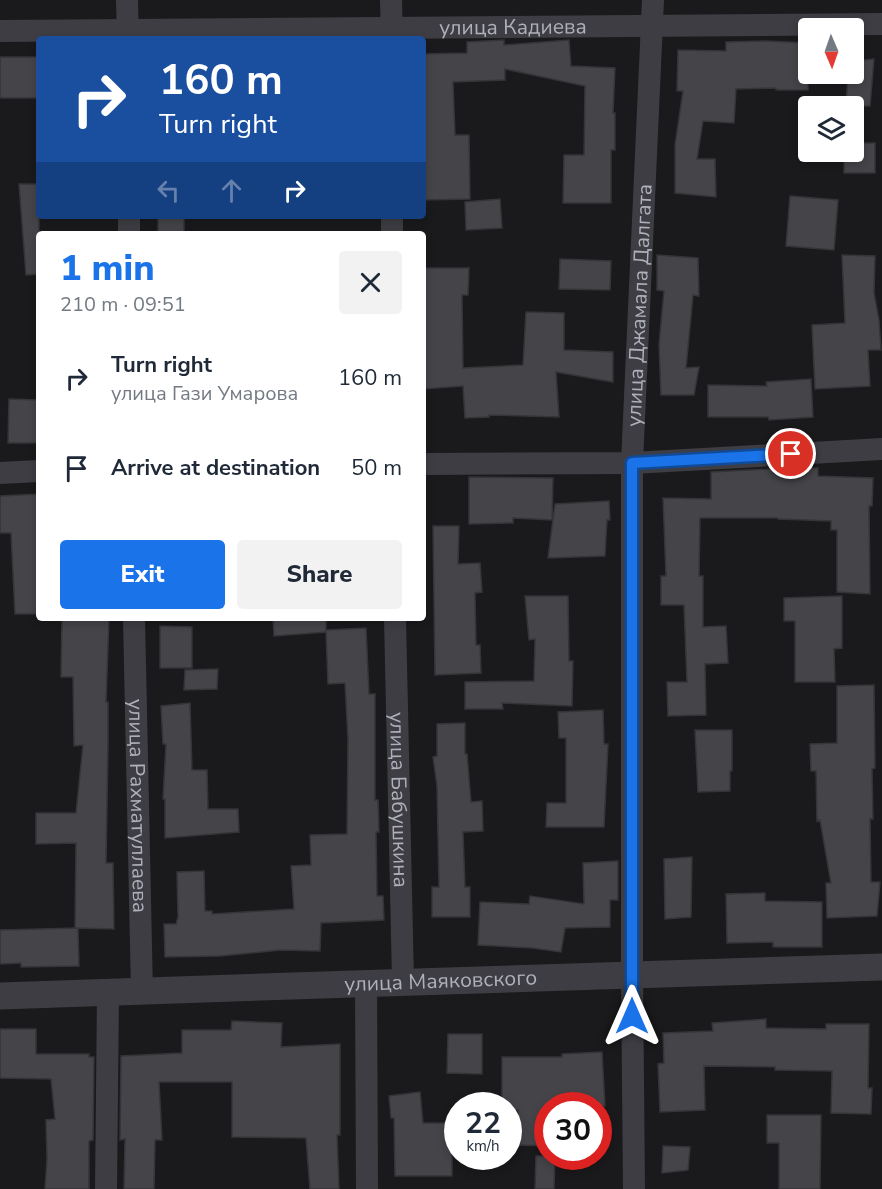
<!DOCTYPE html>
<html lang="en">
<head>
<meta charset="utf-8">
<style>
  :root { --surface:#fff; --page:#f2f2f3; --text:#1f2937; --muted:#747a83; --accent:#1a73e8 }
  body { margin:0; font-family:"Nunito Sans",sans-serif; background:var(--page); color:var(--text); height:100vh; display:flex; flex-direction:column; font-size:22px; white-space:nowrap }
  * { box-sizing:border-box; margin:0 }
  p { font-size:20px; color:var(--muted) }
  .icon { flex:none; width:33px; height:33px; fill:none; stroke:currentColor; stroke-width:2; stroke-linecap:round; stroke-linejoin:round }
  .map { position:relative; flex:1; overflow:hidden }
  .side { position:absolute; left:36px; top:231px; width:390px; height:390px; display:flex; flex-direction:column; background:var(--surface); border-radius:6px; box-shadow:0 3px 9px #0003 }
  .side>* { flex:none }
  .hud { position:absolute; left:36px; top:36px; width:390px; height:183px; border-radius:6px; box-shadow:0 3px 9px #0003; background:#1a4fa0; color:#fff; overflow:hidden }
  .needle { width:39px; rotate:178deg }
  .tools { position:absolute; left:798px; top:18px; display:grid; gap:12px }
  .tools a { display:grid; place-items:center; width:66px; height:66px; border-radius:6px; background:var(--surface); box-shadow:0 3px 9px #0003; font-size:30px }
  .speed { position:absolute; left:444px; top:1092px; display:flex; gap:12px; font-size:30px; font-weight:700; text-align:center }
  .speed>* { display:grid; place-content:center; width:78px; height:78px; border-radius:50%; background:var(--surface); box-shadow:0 3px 9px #0003; line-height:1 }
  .speed small { font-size:15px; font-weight:400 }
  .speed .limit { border:9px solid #d22; background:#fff; color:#111 }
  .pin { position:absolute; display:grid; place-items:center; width:51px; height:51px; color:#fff; margin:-26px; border:3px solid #fff; border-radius:50%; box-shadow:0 2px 6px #0007 }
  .me { position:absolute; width:66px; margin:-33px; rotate:0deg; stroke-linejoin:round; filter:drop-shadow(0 0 4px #0008) }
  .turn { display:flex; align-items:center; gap:21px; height:126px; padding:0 24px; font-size:27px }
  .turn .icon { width:78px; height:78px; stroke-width:2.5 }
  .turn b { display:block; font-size:42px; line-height:51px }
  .lanes { display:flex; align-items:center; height:57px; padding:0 24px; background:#0003; justify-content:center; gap:30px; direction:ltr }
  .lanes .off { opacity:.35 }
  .round { display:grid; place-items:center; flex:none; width:63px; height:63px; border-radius:6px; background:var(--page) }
  .overview { display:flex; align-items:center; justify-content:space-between; height:102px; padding:0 24px }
  h1 { font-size:36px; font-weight:800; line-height:45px; color:var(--accent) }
  .cta { display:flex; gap:12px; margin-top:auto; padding:12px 24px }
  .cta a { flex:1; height:69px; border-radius:6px; background:var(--accent); color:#fff; font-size:24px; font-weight:800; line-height:69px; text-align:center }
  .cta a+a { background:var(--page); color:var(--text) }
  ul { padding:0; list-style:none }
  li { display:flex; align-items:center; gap:18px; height:90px; padding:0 24px }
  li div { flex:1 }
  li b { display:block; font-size:22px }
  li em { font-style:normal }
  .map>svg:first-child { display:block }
  .building { fill:#454549; stroke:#353438; stroke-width:1.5 }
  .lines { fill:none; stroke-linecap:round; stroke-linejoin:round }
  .minor { stroke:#3d3d43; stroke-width:22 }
  .tertiary { stroke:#3d3d43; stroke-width:27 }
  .route-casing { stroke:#114b97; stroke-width:15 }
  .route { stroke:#1a73e8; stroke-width:10 }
  .labels { text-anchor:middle; stroke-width:6; stroke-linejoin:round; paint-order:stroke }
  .street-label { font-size:21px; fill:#aeb0ba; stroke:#151517 }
</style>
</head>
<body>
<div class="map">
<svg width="882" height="1189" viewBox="0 0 882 1189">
  <rect width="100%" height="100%" fill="#1a1a1c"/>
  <!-- building -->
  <path class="building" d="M504 40V45L569 40 571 66 615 68 613 113H615V150H611V203H563L564 155H584L585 86 505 69V80L453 82 455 135H469L470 199 423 200V54L467 53V42Z
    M766 41 808 43V90H776V88L736 89 734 123 703 121 697 159H715L716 197 675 193V145L683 91H677L678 50 726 51V42Z
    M0 57H38L37 98H0Z
    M874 59 870 106H846L848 74H854V61Z
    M854 143H875V173H844V152H854Z
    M19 184H39V274L26 275Z
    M790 196 838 200 834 250 786 246Z
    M500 199 502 228 466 230 465 202Z
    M158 216H184V234H158Z
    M657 255 698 258 699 296 693 295 686 368 699 367 694 395H661L659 345 664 291 657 290Z
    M842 255 875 256 874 293 879 320 881 350H868L870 386 815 389 812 325 845 323Z
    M560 259 611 261 610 290 559 289Z
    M423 268H469L468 295H462L463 368 523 365 526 312 564 313V350L613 352V382L556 372 559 417 489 415V417L465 418 463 386 423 389Z
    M811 379 813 417 769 420 768 417H708V385L767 386 766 382Z
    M9 399 39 400V443H8Z
    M790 468H818V476L873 478 872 506H869L870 594 837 592V530H831V521L778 519V518H700L699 576H703V627L726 626 728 663 705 664 706 715 668 716 667 682H687L684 605H661V576H666L663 498 711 499V472Z
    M469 477 553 478 552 520 513 518V523L469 524Z
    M39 494V614H15L11 533H0V496Z
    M609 501 610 520H607L605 556 548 558 555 504Z
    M433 526H459L458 564 480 563 482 592 475 593 476 645H480L481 673 435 675Z
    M525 596H568L569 661H573L572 706 502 703 503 709H465V682L534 681 535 639 529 640Z
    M842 596V648L834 649 835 682H795V621H784V598Z
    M62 618H109L106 702H108V745L106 863H113L114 929 75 928 76 843 36 844V813H76L83 745 74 746 73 677H61Z
    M273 618H326V630L366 628 369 694H375V800H378L379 832H376L377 896H383L384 920 321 923 320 951 281 950 220 956 165 957 164 924H176L178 917 177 872 204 871 205 911H212V914L294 909 291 866 311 865 310 835 347 834 348 740 345 683 328 684 326 632 274 636Z
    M160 626 192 627V668H160Z
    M218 669 217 689 184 690 185 670Z
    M874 685 875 768 872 769 873 819H870L871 882H880L877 916 827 918 826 883H831L820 820 817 821 816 771H811L810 744 837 743V686Z
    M190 703 192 770H207L208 809H238L239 832 165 838V799H163L166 744H163L161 706Z
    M603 710 604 744H608L604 827H546L547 803H566V738H559L558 712Z
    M465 723V754H467L471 802 482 801 483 831 463 832 465 887H470V917H432V887H439L437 786 433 757 437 756V724Z
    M695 730H732V771H730V791L698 792Z
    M692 857 691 917 665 919 664 859Z
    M618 861V900H610V927L565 928 561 952 532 948 478 945 480 902 529 904 530 896 584 904 583 863Z
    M765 893V901L822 902V947H773V942L727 943 726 894Z
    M78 928 79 966 21 967V963L0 964V930Z
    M766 1019V1028L826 1029V1024H869L868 1088H872L871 1114 831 1113 832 1071 775 1070V1067L704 1066 705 1110 660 1112 658 1064 664 1063 663 1033 713 1031 712 1023Z
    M232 1021 282 1023 281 1047 340 1044V1135H337L339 1189H310L306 1138 232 1137V1082H159L162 1140H155L154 1189H124L125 1139 120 1140 121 1056 182 1053V1030H231Z
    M0 1029H36V1054H89V1057H94L93 1140 89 1141V1189H45L47 1159 46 1120 55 1119 51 1079 0 1078Z
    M448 1034H482V1074L447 1073Z
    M602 1052 605 1106H548V1146L517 1145 518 1110H508V1106H502V1057H562V1054Z
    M420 1092 423 1123H452V1176H395L394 1118H391L389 1096Z
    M767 1115H821L820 1189H779V1143H767Z
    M663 1146 690 1147 688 1170 662 1173Z
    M536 1156H555L554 1189H535Z"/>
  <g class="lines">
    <!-- minor -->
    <g class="minor">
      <path d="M127 0 128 39"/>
      <path d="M391 0 392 39"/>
      <path id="s1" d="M0 31 882 24"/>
      <path d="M129 216V234"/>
      <path d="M392 216V234"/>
      <path d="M423 464 632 463 882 449"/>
      <path d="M0 473 39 471"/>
      <path id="s2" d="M134 618 142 992"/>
      <path id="s3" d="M395 618 403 981"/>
      <path d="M366 983 367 1189"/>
      <path d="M106 1189 108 993"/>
      <path id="s4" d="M634 1189 632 973V463L653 0"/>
    </g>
    <!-- tertiary -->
    <path class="tertiary" id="s5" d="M0 996C294 987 588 974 882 967"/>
  </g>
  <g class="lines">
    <defs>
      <path id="route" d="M632 1016V463L791 454"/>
    </defs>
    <!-- route casing -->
    <use href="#route" class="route-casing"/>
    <!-- route -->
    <use href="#route" class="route"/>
  </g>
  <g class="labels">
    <!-- street labels -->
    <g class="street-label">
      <text dy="7" stroke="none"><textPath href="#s1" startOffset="513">улица Кадиева</textPath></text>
      <text dy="7" stroke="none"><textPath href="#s4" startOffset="884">улица Джамала Далгата</textPath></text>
      <text dy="7" stroke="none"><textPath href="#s3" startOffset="182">улица Бабушкина</textPath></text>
      <text dy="7" stroke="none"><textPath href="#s2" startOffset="188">улица Рахматуллаева</textPath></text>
      <text dy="7" stroke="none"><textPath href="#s5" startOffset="441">улица Маяковского</textPath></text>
    </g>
  </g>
</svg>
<div class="tools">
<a><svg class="needle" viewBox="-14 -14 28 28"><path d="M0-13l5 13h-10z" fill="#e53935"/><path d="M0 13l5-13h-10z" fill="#747a83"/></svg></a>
<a><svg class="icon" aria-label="layers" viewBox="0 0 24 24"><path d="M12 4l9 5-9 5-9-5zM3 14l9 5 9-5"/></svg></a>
</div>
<div class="speed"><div>22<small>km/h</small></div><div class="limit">30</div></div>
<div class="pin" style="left:791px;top:454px;background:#d93025"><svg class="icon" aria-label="arrive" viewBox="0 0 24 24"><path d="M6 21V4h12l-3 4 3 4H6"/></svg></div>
<svg class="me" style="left:632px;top:1016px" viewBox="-20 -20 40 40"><path d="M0-17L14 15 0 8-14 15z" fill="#1a73e8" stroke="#fff" stroke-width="4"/></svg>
<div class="hud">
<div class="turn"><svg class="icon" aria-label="right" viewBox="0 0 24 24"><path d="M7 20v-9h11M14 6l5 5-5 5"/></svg><div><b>160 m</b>Turn right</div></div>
<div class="lanes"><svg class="icon off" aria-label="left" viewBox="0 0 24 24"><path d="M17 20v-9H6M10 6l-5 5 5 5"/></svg><svg class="icon off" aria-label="ahead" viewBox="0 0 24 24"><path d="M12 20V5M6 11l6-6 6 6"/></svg><svg class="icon" aria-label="right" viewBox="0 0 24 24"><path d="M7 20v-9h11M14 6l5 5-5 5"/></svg></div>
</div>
<section class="side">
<div class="overview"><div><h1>1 min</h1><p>210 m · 09:51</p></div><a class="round"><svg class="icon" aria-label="close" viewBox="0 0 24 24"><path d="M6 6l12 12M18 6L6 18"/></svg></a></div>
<ul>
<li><svg class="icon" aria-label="right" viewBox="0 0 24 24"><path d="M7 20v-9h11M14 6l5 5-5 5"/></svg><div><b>Turn right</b><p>улица Гази Умарова</p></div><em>160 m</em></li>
<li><svg class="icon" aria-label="arrive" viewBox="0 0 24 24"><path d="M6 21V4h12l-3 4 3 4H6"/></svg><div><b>Arrive at destination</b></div><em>50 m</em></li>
</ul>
<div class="cta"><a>Exit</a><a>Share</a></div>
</section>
</div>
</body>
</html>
